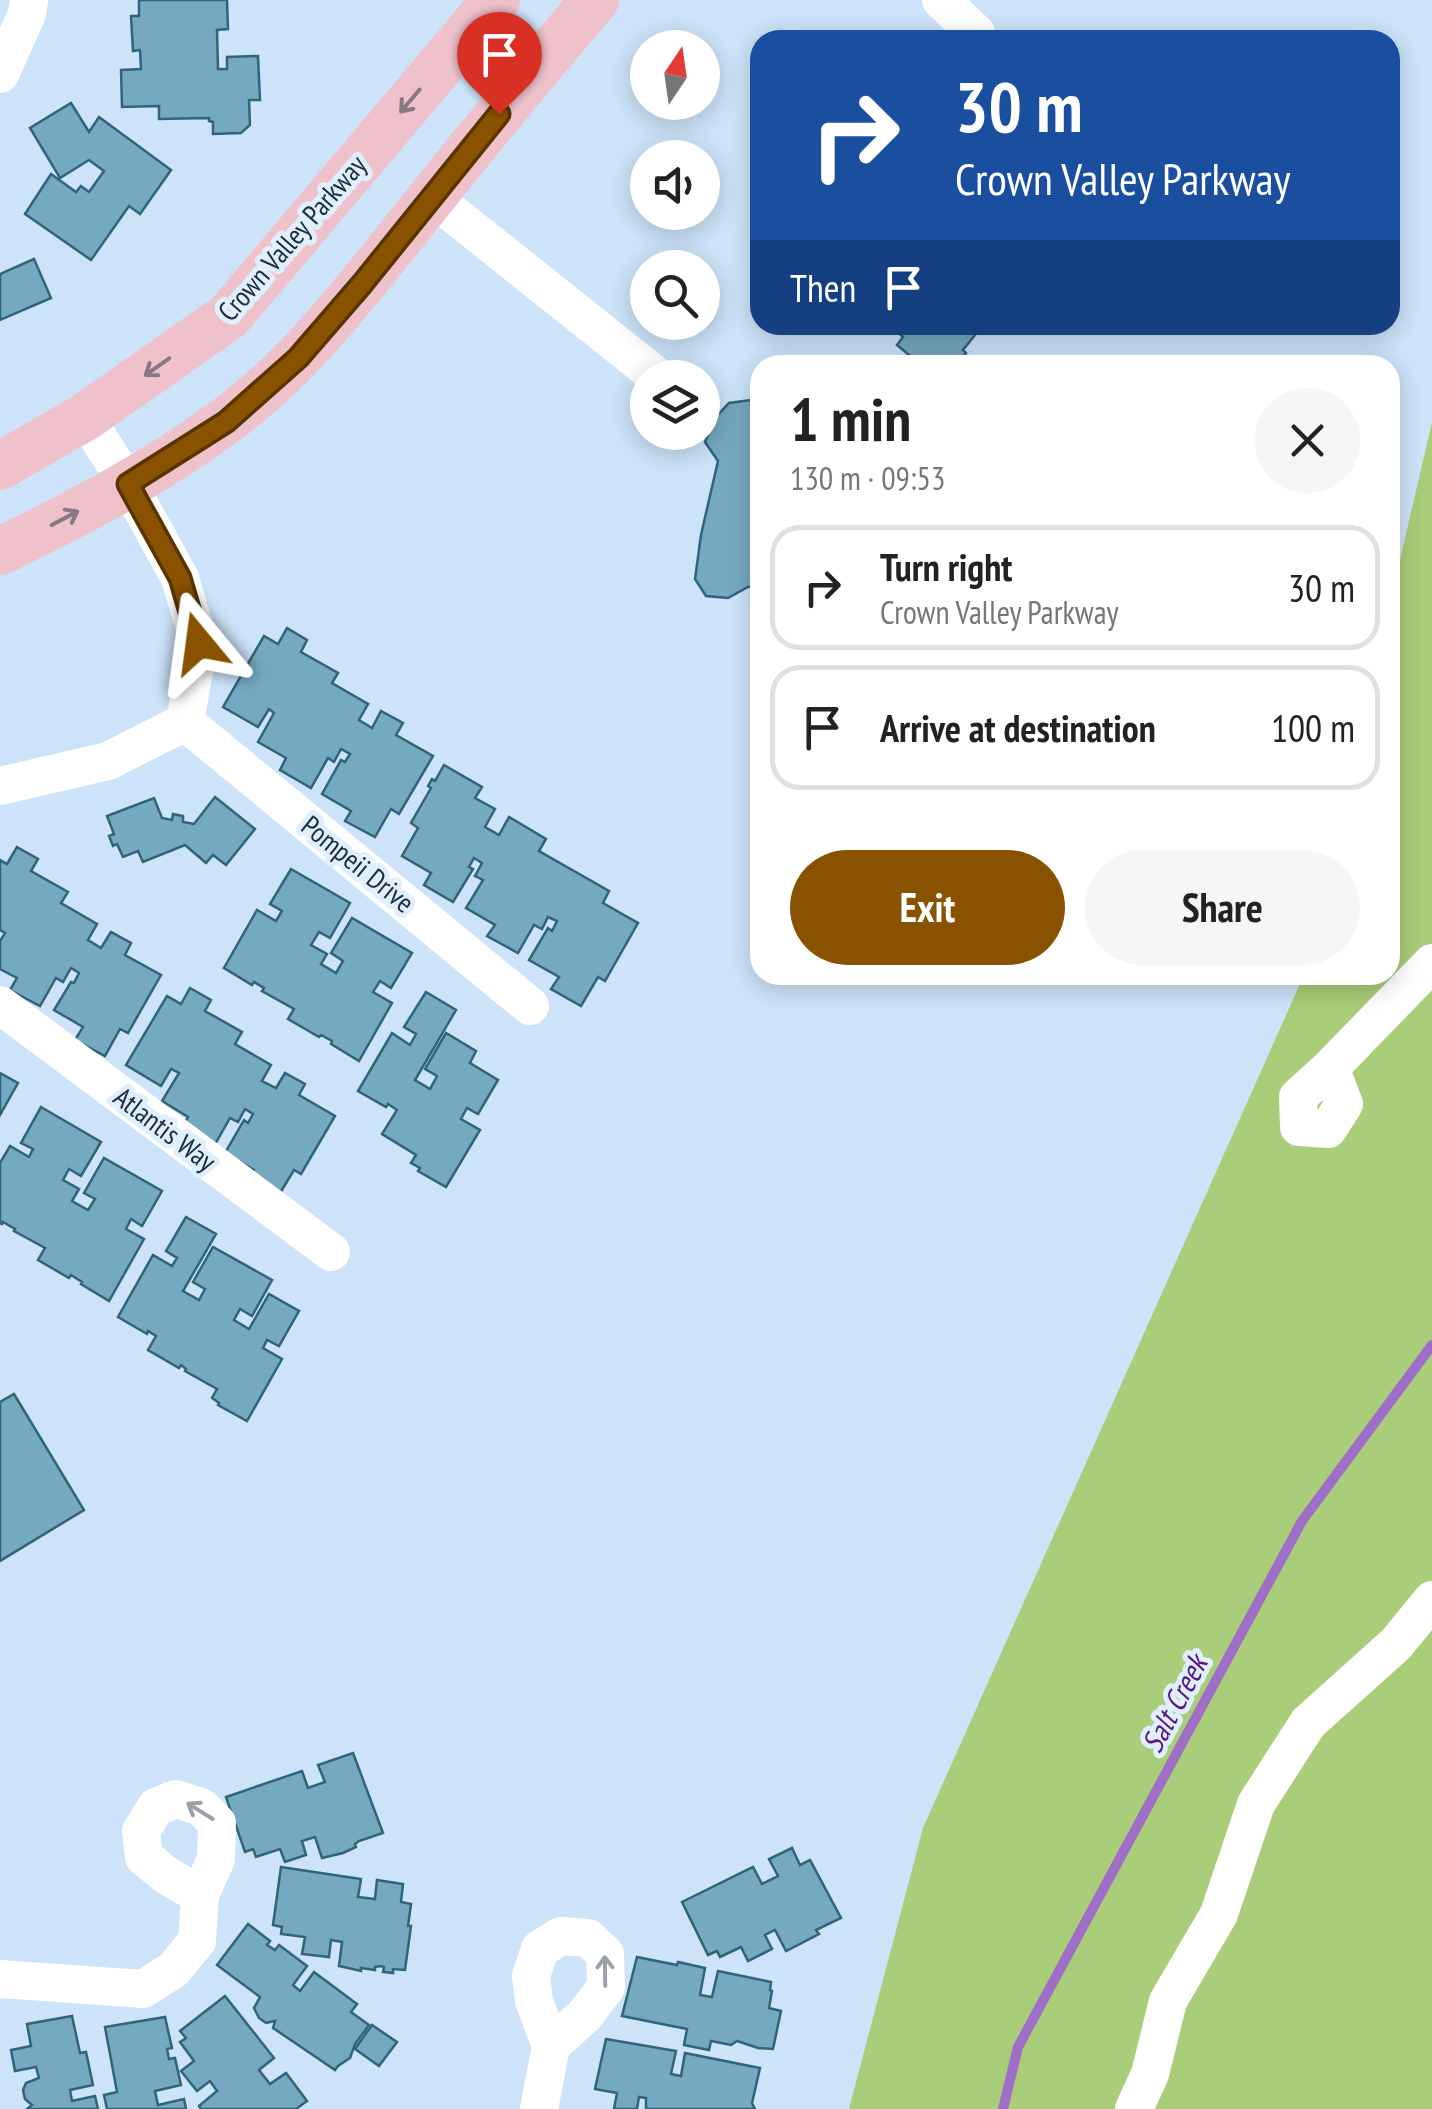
<!DOCTYPE html>
<meta charset="utf-8">
<style>
body{margin:0;font-family:"PT Sans Narrow",sans-serif;background:#f6f6f6;color:#222;height:100vh;display:flex;flex-direction:column;font-size:38px;white-space:nowrap}
*{box-sizing:border-box;margin:0}
p{font-size:32px;color:#767676}
.icon{flex:none;width:55px;height:55px;fill:none;stroke:currentColor;stroke-width:2;stroke-linecap:round;stroke-linejoin:round}
.map{position:relative;flex:1;overflow:hidden}
.details{position:absolute;left:750px;top:355px;width:650px;height:630px;display:flex;flex-direction:column;background:#fff;border-radius:30px;box-shadow:0 5px 25px #0003}
.details>*{flex:none}
.hud{position:absolute;left:750px;top:30px;width:650px;height:305px;border-radius:30px;box-shadow:0 5px 25px #0003;background:#1a4fa0;color:#fff;overflow:hidden}
.needle{width:65px;rotate:13deg}
.buttons{position:absolute;left:630px;top:30px;display:grid;gap:20px}
.buttons a{display:grid;place-items:center;width:90px;height:90px;border-radius:50%;background:#fff;box-shadow:0 5px 25px #0003;font-size:50px}
.pin{position:absolute;display:grid;place-items:center;width:85px;height:85px;color:#fff;margin:-102px -42px;border-radius:50% 50% 50% 0;rotate:-45deg;box-shadow:0 0 10px #0007}
.pin .icon{rotate:45deg}
.me{position:absolute;width:110px;margin:-55px;rotate:344deg;stroke-linejoin:round;filter:drop-shadow(0 0 8px #0008)}
.turn{display:flex;align-items:center;gap:35px;height:210px;padding:0 40px;font-size:45px}
.turn .icon{width:130px;height:130px;stroke-width:2.5}
.turn b{display:block;font-size:70px;line-height:85px}
.then{display:flex;align-items:center;height:95px;padding:0 40px;background:#0003;gap:20px;font-size:38px}
.round{display:grid;place-items:center;flex:none;width:105px;height:105px;border-radius:52px;background:#f6f6f6}
.headline{display:flex;align-items:center;justify-content:space-between;height:170px;padding:0 40px}
h1{font-size:60px;font-weight:600;line-height:75px}
.action{display:flex;gap:20px;margin-top:auto;padding:20px 40px}
.action a{flex:1;height:115px;border-radius:60px;background:#885200;color:#fff;font-size:40px;font-weight:600;line-height:115px;text-align:center}
.action a+a{background:#f6f6f6;color:#222}
ul{padding:0;list-style:none}
li{display:flex;align-items:center;gap:30px;height:125px;margin:0 20px 15px;padding:0 20px;border:5px solid #e0e0e0;border-radius:30px}
li div{flex:1}
li b{display:block;font-size:38px}
li em{font-style:normal}
.map>svg:first-child{display:block}
.green{fill:#aacd79}
.lines{fill:none;stroke-linecap:round;stroke-linejoin:round}
.stream{stroke:#9e6ec8;stroke-width:10}
.building{fill:#74a9c0;stroke:#30647a;stroke-width:2.5}
.minor{stroke:#fff;stroke-width:38}
.major{stroke:#efc2cb;stroke-width:48}
.oneway{stroke:#887884}
.oneway2{stroke:#9ba1a8}
.route-casing{stroke:#583500;stroke-width:25}
.route{stroke:#885200;stroke-width:18}
.labels{text-anchor:middle;stroke-width:10;stroke-linejoin:round;paint-order:stroke}
.street-label{font-size:28px;fill:#202f3d;stroke:#dfeffe}
.water-label{font-size:30px;font-style:italic;fill:#591684;stroke:#dfeffe}
</style>
<div class="map">
<svg width="1432" height="2109" viewBox="0 0 1432 2109">
<rect width="100%" height="100%" fill="#cce3f9"/>
<path class="green" d="M1432 422V2109H849L923 1828 1304 975H1390V603Z"/>
<g class="lines">
<path class="stream" d="M1003 2109 1018 2047 1302 1521 1432 1345"/>
</g>
<g class="building">
<path d="M139 0H227L228 29 217 30 218 69H227V57L258 56 260 100H249L250 125 241 133 213 134V122L209 121V118L159 119V106L122 107 121 70 141 69 140 50 133 51 131 16H139Z"/>
<path d="M71 103 89 132 99 117 171 170 140 214 129 206 91 260 25 214 51 174 76 192 81 186 89 192 104 171 89 160 60 178 30 128Z"/>
<path d="M34 259 51 298 0 320V274Z"/>
<path d="M889 325H983L963 350 966 353 956 365H921L897 345 903 337Z"/>
<path d="M751 400 760 404V586L748 587 728 598 706 596 695 579 701 535 718 461 705 442 716 417 729 403Z"/>
<path d="M287 628 307 640 301 652 338 673 332 683 368 704 359 720 372 728 381 711 403 723 396 735 433 756 399 814 391 809 375 837 345 821 351 811 322 794 341 760 345 762 350 754 341 749 334 762 328 758 311 788 280 770 286 758 258 742 274 713 269 709 258 727 223 707 264 636 278 644Z"/>
<path d="M444 765 482 787 475 798 495 809 485 827 499 835 509 817 546 839 539 851 609 891 603 903 638 923 605 981 598 977 581 1006 551 989 559 977 529 960 548 928 552 931 557 921 548 917 542 929 534 925 518 953 487 936 495 925 466 908 483 880 475 876 482 863 474 858 469 867 473 869 453 902 424 885 431 873 402 856 418 828 411 823 431 788 428 786 432 779 435 781Z"/>
<path d="M215 797 255 829 226 865 213 855 206 863 185 845 143 862 138 851 123 857 117 844 113 846 109 836 114 834 107 816 154 798 162 818 172 820 173 814 183 816V822L194 824Z"/>
<path d="M17 847 38 859 31 871 68 892 61 903 97 924 88 940 101 948 111 932 131 943 125 955 161 975 128 1033 120 1029 105 1056 75 1040 83 1027 54 1010 71 982 74 983 79 973 71 968 63 982 56 978 40 1006 10 990 17 978 0 969V941L5 933 0 930V860L7 864Z"/>
<path d="M291 869 350 903 330 938 319 932 311 945 327 954 321 964 336 973 343 961 331 953 352 918 412 953 391 988 380 981 373 992 392 1003 359 1061 331 1044 332 1041 321 1035 319 1037 288 1019 294 1009 262 991 264 988 254 982 252 985 224 968 257 910 276 921 282 911 270 904Z"/>
<path d="M190 988 211 1000 205 1011 242 1032 235 1044 271 1065 262 1081 276 1088 285 1073 305 1084 299 1095 335 1116 301 1174 294 1170 277 1198 248 1181 254 1170 225 1153 244 1120 248 1123 253 1114 245 1109 238 1122 230 1118 214 1146 182 1128 188 1117 162 1101 179 1073 171 1069 161 1086 126 1065 167 996 181 1004Z"/>
<path d="M426 992 456 1010 415 1080 430 1089 437 1076 425 1069 446 1033 476 1051 470 1063 498 1080 478 1114 467 1108 461 1119 480 1130 446 1187 418 1171 420 1168 411 1163 416 1155 382 1134 397 1110 388 1104 386 1107 358 1091 392 1033 410 1045 416 1034 404 1027Z"/>
<path d="M0 1073 18 1083 0 1115Z"/>
<path d="M41 1107 101 1142 81 1176 69 1169 63 1180 79 1189 72 1201 88 1210 95 1199 84 1193 104 1158 162 1191 142 1226 131 1219 126 1229 144 1239 109 1301 81 1284 82 1282 71 1275 69 1278 38 1260 45 1248 14 1231 15 1229 3 1222 2 1224 0 1223V1163L10 1146 29 1157 33 1149 21 1143Z"/>
<path d="M186 1217 216 1234 183 1291 199 1300 205 1289 193 1282 213 1247 272 1280 252 1316 240 1309 234 1320 249 1329 269 1294 299 1311 279 1346 267 1340 263 1348 282 1359 247 1421 218 1405 219 1403 212 1398 217 1389 185 1371 186 1369 181 1365 179 1368 148 1350 156 1336 148 1331 147 1334 118 1317 153 1255 172 1266 177 1258 166 1251Z"/>
<path d="M14 1394 84 1510 0 1561V1402Z"/>
<path d="M353 1753 383 1833 359 1841 355 1844 356 1847 343 1853 322 1858 315 1837 302 1841 306 1855 285 1862 280 1849 256 1857 253 1849 245 1852 226 1797 302 1771 308 1788 325 1782 318 1765Z"/>
<path d="M792 1848 800 1865 810 1860 841 1918 816 1930 819 1934 786 1951 775 1930 765 1935 772 1949 748 1961 741 1947 720 1957 717 1951 708 1955 682 1902 753 1867 762 1884 778 1876 769 1859Z"/>
<path d="M281 1867 361 1879 358 1897 375 1899 377 1880 403 1884 401 1902 411 1904 408 1926H411L405 1970 393 1969V1973L383 1972 384 1967 381 1966 375 1967V1970L361 1968V1971L339 1966 342 1942 331 1940 329 1957 302 1954 305 1937 281 1934 282 1927 273 1925Z"/>
<path d="M248 1924 270 1941 267 1945 275 1950 279 1945 307 1966 293 1985 300 1991 314 1972 357 2004 351 2012 369 2025 355 2044 350 2058 338 2066 335 2070 273 2028 275 2021 266 2023 259 2018 254 2008 260 1997 217 1965Z"/>
<path d="M637 1957 677 1965 678 1962 705 1968 700 1995 712 1997 718 1971 771 1982 770 1990 772 1991 769 2008 781 2011 773 2049 758 2048 737 2041 731 2045 711 2041 709 2050 684 2045 687 2029 622 2016Z"/>
<path d="M225 1996 274 2058 259 2070 270 2084 286 2073 307 2101 296 2109H201L199 2106 217 2091 210 2081 197 2091 181 2071 194 2061 180 2042 186 2038 180 2031Z"/>
<path d="M72 2016 80 2053 86 2052 93 2085 70 2090 72 2101 95 2096 98 2109H27L32 2105 25 2099 23 2090 26 2083 39 2078 36 2067 15 2071 11 2050 31 2046 27 2024Z"/>
<path d="M165 2017 172 2048 167 2049 169 2059 175 2058 181 2085 155 2091 158 2105 184 2099 186 2109H107L104 2095 117 2092 105 2027Z"/>
<path d="M372 2025 397 2042 379 2066 355 2049Z"/>
<path d="M606 2039 676 2051 671 2074 681 2076 685 2053 760 2068 752 2103 755 2109H646V2098L639 2097 637 2109H614L617 2093 595 2089Z"/>
</g>
<g class="lines">
<g class="minor">
<path d="M941 0 976 33"/>
<path d="M0 74 27 14 29 0"/>
<path d="M432 197 659 378"/>
<path d="M85 417 128 484 180 578 199 643 185 722"/>
<path d="M185 722 530 1006"/>
<path d="M0 786 108 761 185 722"/>
<path d="M0 1005 331 1252"/>
<path d="M1330 1068 1344 1104 1328 1129 1299 1127 1298 1097 1330 1068 1432 963"/>
<path d="M0 1979 143 1989 173 1970 197 1941 200 1895 216 1859 217 1823 201 1807 176 1799 156 1807 141 1831 144 1857 166 1875 200 1895"/>
<path d="M539 2109 551 2046 534 2001 531 1976 540 1949 561 1936 588 1938 605 1954 606 1987 585 2015 551 2046"/>
<path d="M1134 2109 1150 2074 1168 2001 1219 1914 1256 1804 1308 1723 1396 1644 1432 1600"/>
</g>
<g class="major">
<path d="M0 466 85 417 229 316 496 0"/>
<path d="M0 551C77 514 155 473 224 422 300 367 357 290 416 217 474 144 534 71 595 0"/>
</g>
</g>
<defs><path id="oneway-shaft" d="M-6 0H5M1.5-3L5.5 0L1.5 3" fill="none" stroke-width="1.6" stroke-linecap="round" stroke-linejoin="round" transform="scale(2.5)"/></defs>
<g class="oneway">
<use href="#oneway-shaft" transform="translate(410 101) rotate(130)"/>
<use href="#oneway-shaft" transform="translate(157 367) rotate(145)"/>
<use href="#oneway-shaft" transform="translate(65 518) rotate(-28)"/>
</g>
<g class="oneway2">
<use href="#oneway-shaft" transform="translate(200 1811) rotate(-148)"/>
<use href="#oneway-shaft" transform="translate(605 1971) rotate(-91)"/>
</g>
<g class="lines">
<defs>
<path id="route" d="M199 643 180 578 128 484 226 422 298 358 362 284 499 114"/>
</defs>
<use href="#route" class="route-casing"/>
<use href="#route" class="route"/>
</g>
<g class="labels">
<g class="street-label">
<text transform="translate(292 238) rotate(-49)" y="10">Crown Valley Parkway</text>
<text transform="translate(358 864) rotate(39)" y="10">Pompeii Drive</text>
<text transform="translate(165 1129) rotate(37)" y="10">Atlantis Way</text>
</g>
<g class="water-label">
<text transform="translate(1175 1704) rotate(-62)" y="10">Salt Creek</text>
</g>
</g>
</svg>
<div class="buttons">
<a><svg class="needle" viewBox="-14 -14 28 28"><path d="M0-13l5 13h-10z" fill="#e53935"/><path d="M0 13l5-13h-10z" fill="#767676"/></svg></a>
<a><svg class="icon" aria-label="sound" viewBox="0 0 24 24"><path d="M4 9h4l5-4v14l-5-4H4zM17 9q2 3 0 6"/></svg></a>
<a><svg class="icon" aria-label="search" viewBox="0 0 24 24"><circle cx="10" cy="10" r="6"/><path d="M15 15l6 6"/></svg></a>
<a><svg class="icon" aria-label="layers" viewBox="0 0 24 24"><path d="M12 4l9 5-9 5-9-5zM3 14l9 5 9-5"/></svg></a>
</div>
<div class="pin" style="left:499px;top:114px;background:#d93025"><svg class="icon" aria-label="arrive" viewBox="0 0 24 24"><path d="M6 21V4h12l-3 4 3 4H6"/></svg></div>
<svg class="me" style="left:199px;top:643px" viewBox="-20 -20 40 40"><path d="M0-17L14 15 0 8-14 15z" fill="#885200" stroke="#fff" stroke-width="4"/></svg>
<div class="hud">
<div class="turn"><svg class="icon" aria-label="right" viewBox="0 0 24 24"><path d="M7 20v-9h11M14 6l5 5-5 5"/></svg><div><b>30 m</b>Crown Valley Parkway</div></div>
<div class="then">Then<svg class="icon" aria-label="arrive" viewBox="0 0 24 24"><path d="M6 21V4h12l-3 4 3 4H6"/></svg></div>
</div>
<section class="details">
<div class="headline"><div><h1>1 min</h1><p>130 m · 09:53</p></div><a class="round"><svg class="icon" aria-label="close" viewBox="0 0 24 24"><path d="M6 6l12 12M18 6L6 18"/></svg></a></div>
<ul>
<li><svg class="icon" aria-label="right" viewBox="0 0 24 24"><path d="M7 20v-9h11M14 6l5 5-5 5"/></svg><div><b>Turn right</b><p>Crown Valley Parkway</p></div><em>30 m</em></li>
<li><svg class="icon" aria-label="arrive" viewBox="0 0 24 24"><path d="M6 21V4h12l-3 4 3 4H6"/></svg><div><b>Arrive at destination</b></div><em>100 m</em></li>
</ul>
<div class="action"><a>Exit</a><a>Share</a></div>
</section>
</div>
